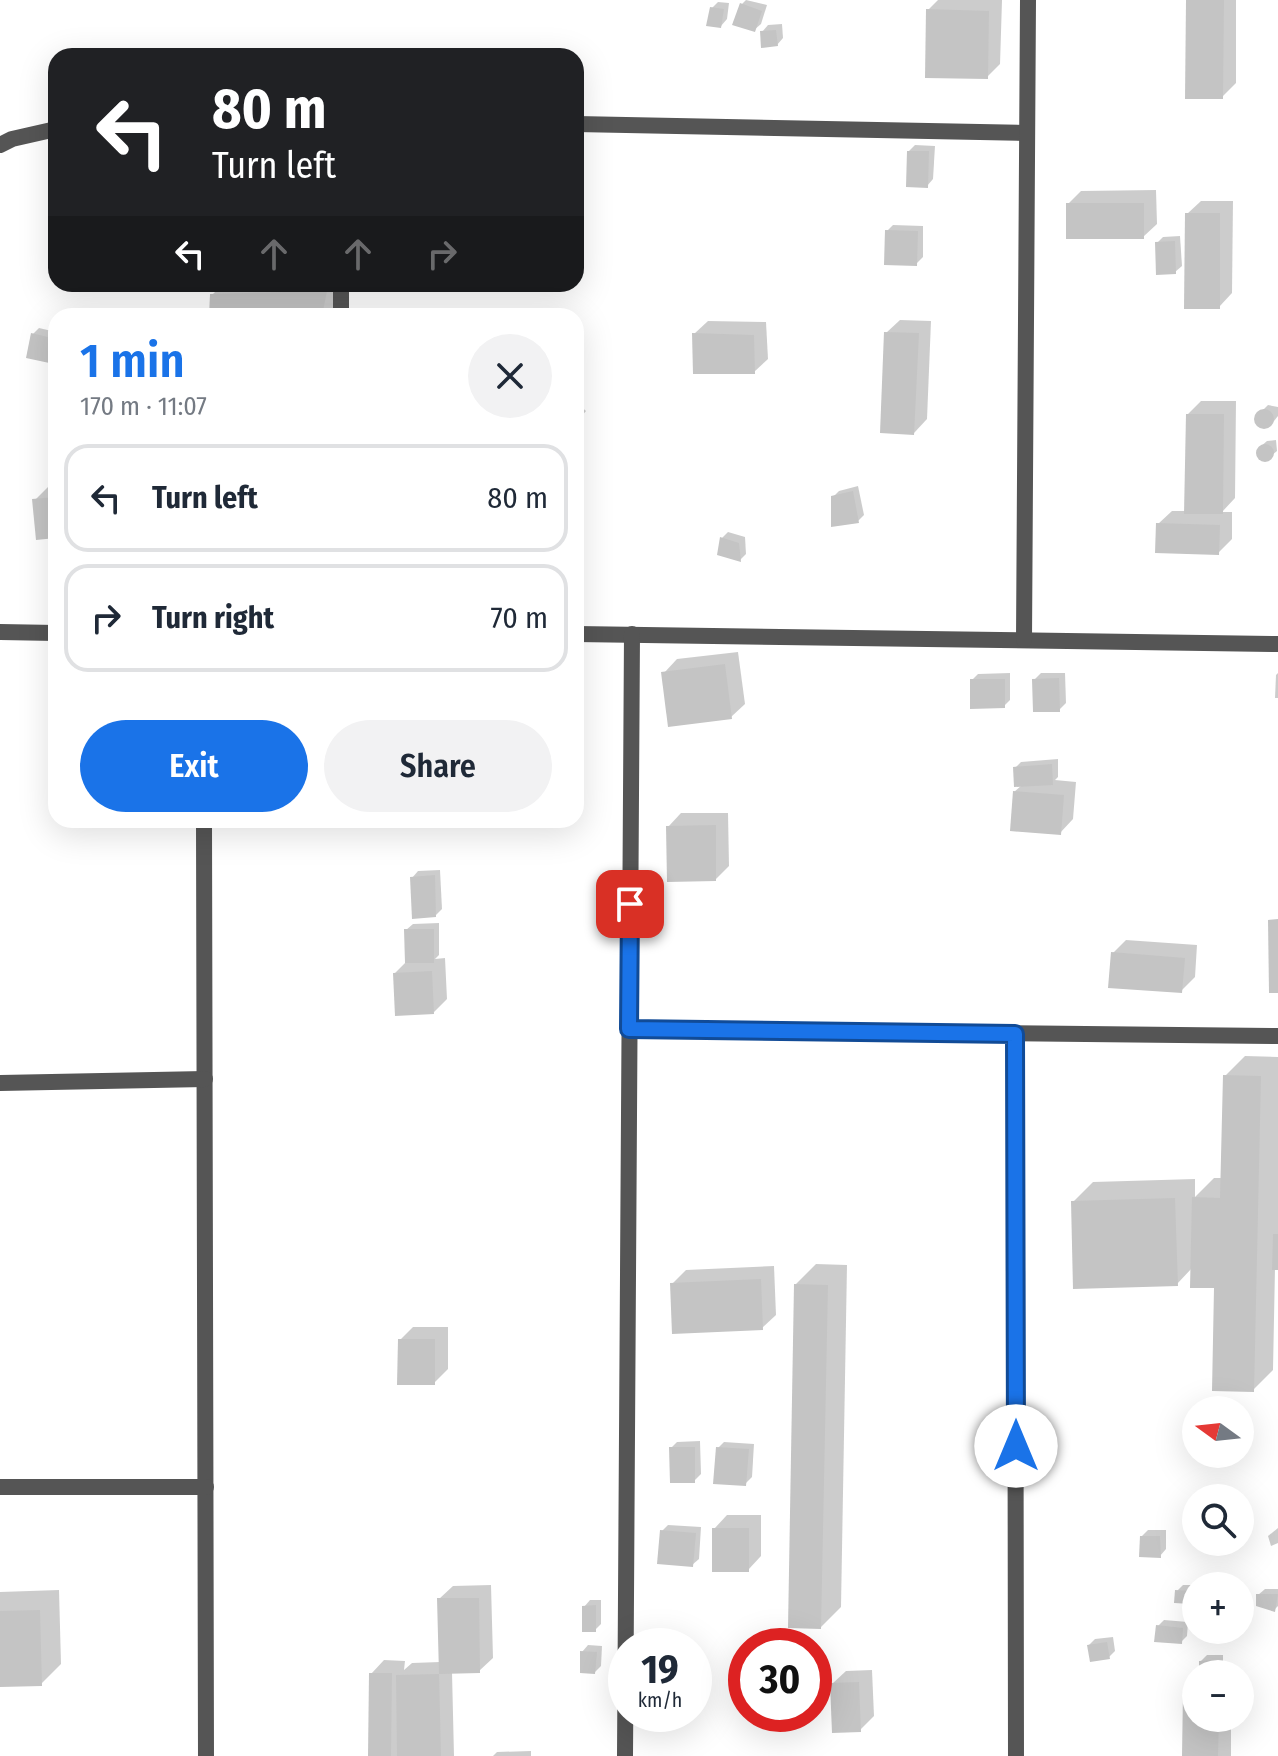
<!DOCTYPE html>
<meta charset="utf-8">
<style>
body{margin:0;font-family:"Fira Sans Condensed",sans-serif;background:#f2f2f3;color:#1f2937;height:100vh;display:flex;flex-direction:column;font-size:30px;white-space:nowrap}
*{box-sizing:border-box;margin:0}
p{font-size:26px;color:#747a83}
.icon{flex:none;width:44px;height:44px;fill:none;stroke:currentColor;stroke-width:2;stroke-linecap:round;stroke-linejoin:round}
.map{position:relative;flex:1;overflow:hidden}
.details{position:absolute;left:48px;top:308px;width:536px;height:520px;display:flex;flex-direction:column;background:#fff;border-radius:24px;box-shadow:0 8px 32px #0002}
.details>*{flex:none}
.guide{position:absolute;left:48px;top:48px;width:536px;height:244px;border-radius:24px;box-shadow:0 8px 32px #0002;background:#202124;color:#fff;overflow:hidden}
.needle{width:52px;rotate:285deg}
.controls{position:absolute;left:1182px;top:1396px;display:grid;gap:16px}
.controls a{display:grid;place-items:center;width:72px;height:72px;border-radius:50%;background:#fff;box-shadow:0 8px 32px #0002;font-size:40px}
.speed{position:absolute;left:608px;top:1628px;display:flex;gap:16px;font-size:40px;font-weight:700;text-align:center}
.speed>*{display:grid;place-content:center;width:104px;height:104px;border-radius:50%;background:#fff;box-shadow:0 8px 32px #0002;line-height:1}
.speed small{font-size:20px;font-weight:400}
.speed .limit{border:12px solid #d22;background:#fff;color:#111}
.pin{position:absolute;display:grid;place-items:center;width:68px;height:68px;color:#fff;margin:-34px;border-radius:16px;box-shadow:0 4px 12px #0006}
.me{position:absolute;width:88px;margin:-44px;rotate:0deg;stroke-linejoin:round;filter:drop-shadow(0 0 6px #0008)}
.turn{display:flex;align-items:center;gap:28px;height:168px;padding:0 32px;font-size:36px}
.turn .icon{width:104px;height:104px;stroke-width:2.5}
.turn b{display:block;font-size:56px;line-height:68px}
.lanes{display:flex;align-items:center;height:76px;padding:0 32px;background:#0003;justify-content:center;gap:40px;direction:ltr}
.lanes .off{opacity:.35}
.round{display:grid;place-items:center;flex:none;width:84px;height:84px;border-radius:42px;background:#f2f2f3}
.headline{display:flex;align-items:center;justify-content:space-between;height:136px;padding:0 32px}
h1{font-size:48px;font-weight:600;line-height:60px;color:#1a73e8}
.cta{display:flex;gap:16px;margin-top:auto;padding:16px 32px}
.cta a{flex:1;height:92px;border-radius:48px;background:#1a73e8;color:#fff;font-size:32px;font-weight:600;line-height:92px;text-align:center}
.cta a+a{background:#f2f2f3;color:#1f2937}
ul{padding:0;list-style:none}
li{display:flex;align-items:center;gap:24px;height:108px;margin:0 16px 12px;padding:0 16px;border:4px solid #e0e1e3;border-radius:24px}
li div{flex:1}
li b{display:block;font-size:30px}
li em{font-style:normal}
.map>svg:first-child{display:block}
.shadow{fill:#0003}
.building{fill:#c4c4c4}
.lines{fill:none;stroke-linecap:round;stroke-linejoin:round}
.minor{stroke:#555;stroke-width:16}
.route-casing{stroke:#114b97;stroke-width:20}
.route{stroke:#1a73e8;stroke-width:14}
</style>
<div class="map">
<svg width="1278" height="1756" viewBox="0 0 1278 1756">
<rect width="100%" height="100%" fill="#fff"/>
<g class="shadow">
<path d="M746 0 767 5 761 24 754 30 742 4Z"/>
<path d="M938 0H1002L1000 64 987 77 928 10Z"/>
<path d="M1188 0H1236V83L1222 97Z"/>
<path d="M718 2 729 3 727 19 721 26 712 8Z"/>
<path d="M782 24 783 38 777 45 762 32 768 25Z"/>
<path d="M915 145 935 146 933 179 927 186 909 151Z"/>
<path d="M1156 190 1157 224 1143 237 1068 204 1081 191Z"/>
<path d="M1201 201H1233L1232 293 1219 307 1187 214Z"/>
<path d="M893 225 923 226V257L916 264 887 231Z"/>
<path d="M1180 236 1182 266 1175 272 1157 243 1163 237Z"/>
<path d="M223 284H338L332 316H211L212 295Z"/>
<path d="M900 320 931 321 927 419 914 433 886 333Z"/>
<path d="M708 321 766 322 768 359 754 372 694 334Z"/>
<path d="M39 328 56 332V359L53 362 33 334Z"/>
<path d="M1201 401H1236L1235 498 1222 512H1232V539L1218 553 1158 524 1172 511H1186L1188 414Z"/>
<path d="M576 402 586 411 576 423Z"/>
<path d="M1268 405 1278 407V416L1270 426 1261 427 1258 424 1257 416Z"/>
<path d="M1276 440 1277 451 1266 460 1260 458 1258 454 1260 447 1267 441Z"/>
<path d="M56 486V536L35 500 48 487Z"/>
<path d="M858 486 864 515 858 521 833 497 839 491Z"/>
<path d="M728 532 745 537 746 554 740 560 722 538Z"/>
<path d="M738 652 745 704 731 717 664 673 677 659Z"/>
<path d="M1010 673V700L1004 706 972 680 978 674Z"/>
<path d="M1041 673H1065L1066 703 1059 710 1034 680Z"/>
<path d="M1278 673V698H1275L1276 675Z"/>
<path d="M1058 759V777L1055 780 1076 782 1073 819 1060 833 1014 792 1022 785 1015 768 1021 762Z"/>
<path d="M681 813H728L729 866 716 879 668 827Z"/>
<path d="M440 870 442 909 436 915 412 878 418 871Z"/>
<path d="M439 923V955L435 959 445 958 447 999 434 1012 395 973 407 961 406 930 413 924Z"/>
<path d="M1126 940 1197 945 1195 977 1181 991 1113 953Z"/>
<path d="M1245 1056 1278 1057V1268H1275L1273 1370 1253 1390 1216 1286 1192 1268 1177 1284 1073 1202 1093 1182 1195 1179V1197L1214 1178H1222L1225 1076Z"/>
<path d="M816 1264 847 1265 841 1607 821 1627 796 1284Z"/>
<path d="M774 1266 776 1315 762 1328 672 1284 686 1270Z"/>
<path d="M413 1327H448V1369L434 1383 400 1340Z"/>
<path d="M700 1441 701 1474 694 1481 671 1448 677 1442Z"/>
<path d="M724 1442 754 1444 752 1477 745 1484 718 1448Z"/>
<path d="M727 1515H761V1556L748 1570 714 1529Z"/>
<path d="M668 1525 701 1527 699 1559 692 1565 662 1531Z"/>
<path d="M1278 1528V1543L1271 1546 1268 1536Z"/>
<path d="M1148 1530H1166V1549L1160 1556 1142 1536Z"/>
<path d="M491 1585 493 1658 479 1671 452 1672 454 1756H370L371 1674 384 1660 405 1661 404 1670 412 1663 440 1662 439 1599 453 1586Z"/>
<path d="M1183 1585H1197L1196 1596 1190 1602 1177 1591Z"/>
<path d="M1265 1589H1278V1606L1274 1610 1258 1595Z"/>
<path d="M59 1590 61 1664 41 1684 0 1685V1592Z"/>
<path d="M590 1600H601V1624L595 1630 584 1607Z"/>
<path d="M1164 1620 1188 1622 1187 1636 1181 1642 1158 1626Z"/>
<path d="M1200 1630H1220L1214 1636 1200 1638Z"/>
<path d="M1113 1637 1115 1651 1109 1657 1089 1645 1095 1639Z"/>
<path d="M796 1638V1646H761L767 1639Z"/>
<path d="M588 1645 602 1646 601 1666 595 1672 582 1652Z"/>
<path d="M1207 1655H1223V1671L1220 1674H1201V1661Z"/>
<path d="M872 1670 874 1716 860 1730 832 1684 846 1671Z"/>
<path d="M1196 1682V1718H1231V1756H1184L1185 1692Z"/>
<path d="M531 1751V1756H493L497 1752Z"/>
</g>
<g class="building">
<path d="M1186 0H1224L1223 99H1185Z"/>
<path d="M740 3 762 11 755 32 732 25Z"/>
<path d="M710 7 724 9 721 28 706 26Z"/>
<path d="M926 9 989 11 988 79 925 78Z"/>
<path d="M776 30 778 46 761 48 760 31Z"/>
<path d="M907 151H929L928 188 906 187Z"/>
<rect x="1066" y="203" width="78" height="36"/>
<path d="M1185 213H1220V309H1184Z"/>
<path d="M885 230 918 231 917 266 884 265Z"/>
<path d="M1175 241 1176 274 1156 275 1155 242Z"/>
<path d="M327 291 322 316H209L210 294Z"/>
<path d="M884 332 919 333 914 435 880 433Z"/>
<path d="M31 333 56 339 54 364 26 358Z"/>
<path d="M692 333 754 335 755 374H693Z"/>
<circle cx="1264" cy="419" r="10"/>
<path d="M1186 414H1224L1223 514H1184Z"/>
<circle cx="1265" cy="453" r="9"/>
<path d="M853 491 859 523 831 527V496Z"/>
<path d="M56 497V538L36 540 32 499Z"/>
<path d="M1156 523 1220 525 1219 555 1155 553Z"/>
<path d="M720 537 739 543 741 562 717 555Z"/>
<path d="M725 664 732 719 668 727 661 672Z"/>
<path d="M1059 678 1060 712H1033L1032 679Z"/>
<path d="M970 679H1005V708L970 709Z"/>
<path d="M1052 764 1053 785 1014 787 1013 767Z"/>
<path d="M1013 791 1064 795 1061 835 1010 831Z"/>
<path d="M716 825V881L667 882 666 826Z"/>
<path d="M435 875 436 917 412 919 410 877Z"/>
<path d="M1278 919V993H1269L1268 920Z"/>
<path d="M404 929H434V963H405Z"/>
<path d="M1111 952 1185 958 1182 993 1108 988Z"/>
<path d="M432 971 434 1014 395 1016 393 973Z"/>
<path d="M1223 1075 1261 1076 1254 1392 1212 1391 1214 1288H1190L1192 1197 1220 1198Z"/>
<path d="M1175 1198 1178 1286 1073 1289 1071 1201Z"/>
<path d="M1273 1234H1278V1270H1272Z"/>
<path d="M761 1279 763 1330 672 1334 670 1283Z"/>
<path d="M794 1284 828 1285 821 1629 788 1628Z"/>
<path d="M398 1339H435V1385H397Z"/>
<path d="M669 1447H695V1483H670Z"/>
<path d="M716 1447 749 1449 746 1486 713 1484Z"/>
<rect x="712" y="1528" width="37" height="44"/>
<path d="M660 1530 696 1533 693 1567 657 1564Z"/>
<path d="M1140 1536H1160L1161 1558 1139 1557Z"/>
<path d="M1175 1590 1191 1591V1604L1174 1603Z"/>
<path d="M1256 1594H1278L1275 1612 1256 1606Z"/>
<path d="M437 1598H479L480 1673 439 1674 441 1756H397L396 1675 439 1674Z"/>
<path d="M596 1605V1632H582V1606Z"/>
<path d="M40 1610 42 1686 0 1687V1611Z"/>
<path d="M1156 1625 1183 1628 1182 1644 1154 1642Z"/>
<path d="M1107 1642 1110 1659 1090 1662 1087 1645Z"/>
<path d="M580 1651 597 1652 595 1674 580 1673Z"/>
<path d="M1217 1660 1218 1674H1199V1661Z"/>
<path d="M369 1673H392L391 1756H368Z"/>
<path d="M859 1682 861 1732 832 1733 830 1683Z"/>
<path d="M1183 1691H1196V1718H1219L1218 1756H1182Z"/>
</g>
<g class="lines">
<g class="minor">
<path d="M576 124 1027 133"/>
<path d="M0 145 12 139 56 129"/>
<path d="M341 316V284"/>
<path d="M0 632 56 633"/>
<path d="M576 634 1278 644"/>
<path d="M1024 640 1028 0"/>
<path d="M204 820 206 1756"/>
<path d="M629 1029 1278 1036"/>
<path d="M1015 1034 1016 1756"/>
<path d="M0 1083 205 1079"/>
<path d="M0 1487H206"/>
<path d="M625 1756 632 634"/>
</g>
</g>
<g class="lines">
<defs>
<path id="route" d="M630 904 629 1029 1015 1034 1016 1446"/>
</defs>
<use href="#route" class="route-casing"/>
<use href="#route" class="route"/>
</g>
</svg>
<div class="controls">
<a><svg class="needle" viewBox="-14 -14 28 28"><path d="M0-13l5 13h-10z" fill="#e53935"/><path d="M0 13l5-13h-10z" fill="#747a83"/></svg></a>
<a><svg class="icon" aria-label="search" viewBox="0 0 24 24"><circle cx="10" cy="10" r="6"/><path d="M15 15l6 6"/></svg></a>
<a>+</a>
<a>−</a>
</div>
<div class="speed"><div>19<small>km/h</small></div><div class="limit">30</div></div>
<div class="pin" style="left:630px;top:904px;background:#d93025"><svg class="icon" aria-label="arrive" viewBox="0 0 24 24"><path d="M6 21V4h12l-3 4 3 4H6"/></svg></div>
<svg class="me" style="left:1016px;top:1446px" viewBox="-20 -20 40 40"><circle r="19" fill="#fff"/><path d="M0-13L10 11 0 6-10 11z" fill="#1a73e8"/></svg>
<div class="guide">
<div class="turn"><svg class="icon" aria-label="left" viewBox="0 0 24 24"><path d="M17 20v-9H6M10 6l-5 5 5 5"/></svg><div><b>80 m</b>Turn left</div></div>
<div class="lanes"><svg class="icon" aria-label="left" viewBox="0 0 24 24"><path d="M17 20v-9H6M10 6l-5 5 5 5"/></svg><svg class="icon off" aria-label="ahead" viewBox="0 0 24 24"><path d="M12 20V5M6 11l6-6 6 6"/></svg><svg class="icon off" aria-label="ahead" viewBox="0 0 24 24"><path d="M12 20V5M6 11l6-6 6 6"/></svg><svg class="icon off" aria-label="right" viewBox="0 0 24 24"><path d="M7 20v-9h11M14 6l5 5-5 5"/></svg></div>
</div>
<section class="details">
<div class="headline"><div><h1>1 min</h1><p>170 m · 11:07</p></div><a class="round"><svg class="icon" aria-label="close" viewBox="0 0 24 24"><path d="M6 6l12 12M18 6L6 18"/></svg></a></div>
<ul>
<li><svg class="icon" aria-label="left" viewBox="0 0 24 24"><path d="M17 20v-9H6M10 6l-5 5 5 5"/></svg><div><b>Turn left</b></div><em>80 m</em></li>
<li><svg class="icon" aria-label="right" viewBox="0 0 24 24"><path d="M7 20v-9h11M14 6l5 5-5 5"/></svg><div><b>Turn right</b></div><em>70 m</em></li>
</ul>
<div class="cta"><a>Exit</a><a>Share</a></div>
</section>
</div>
